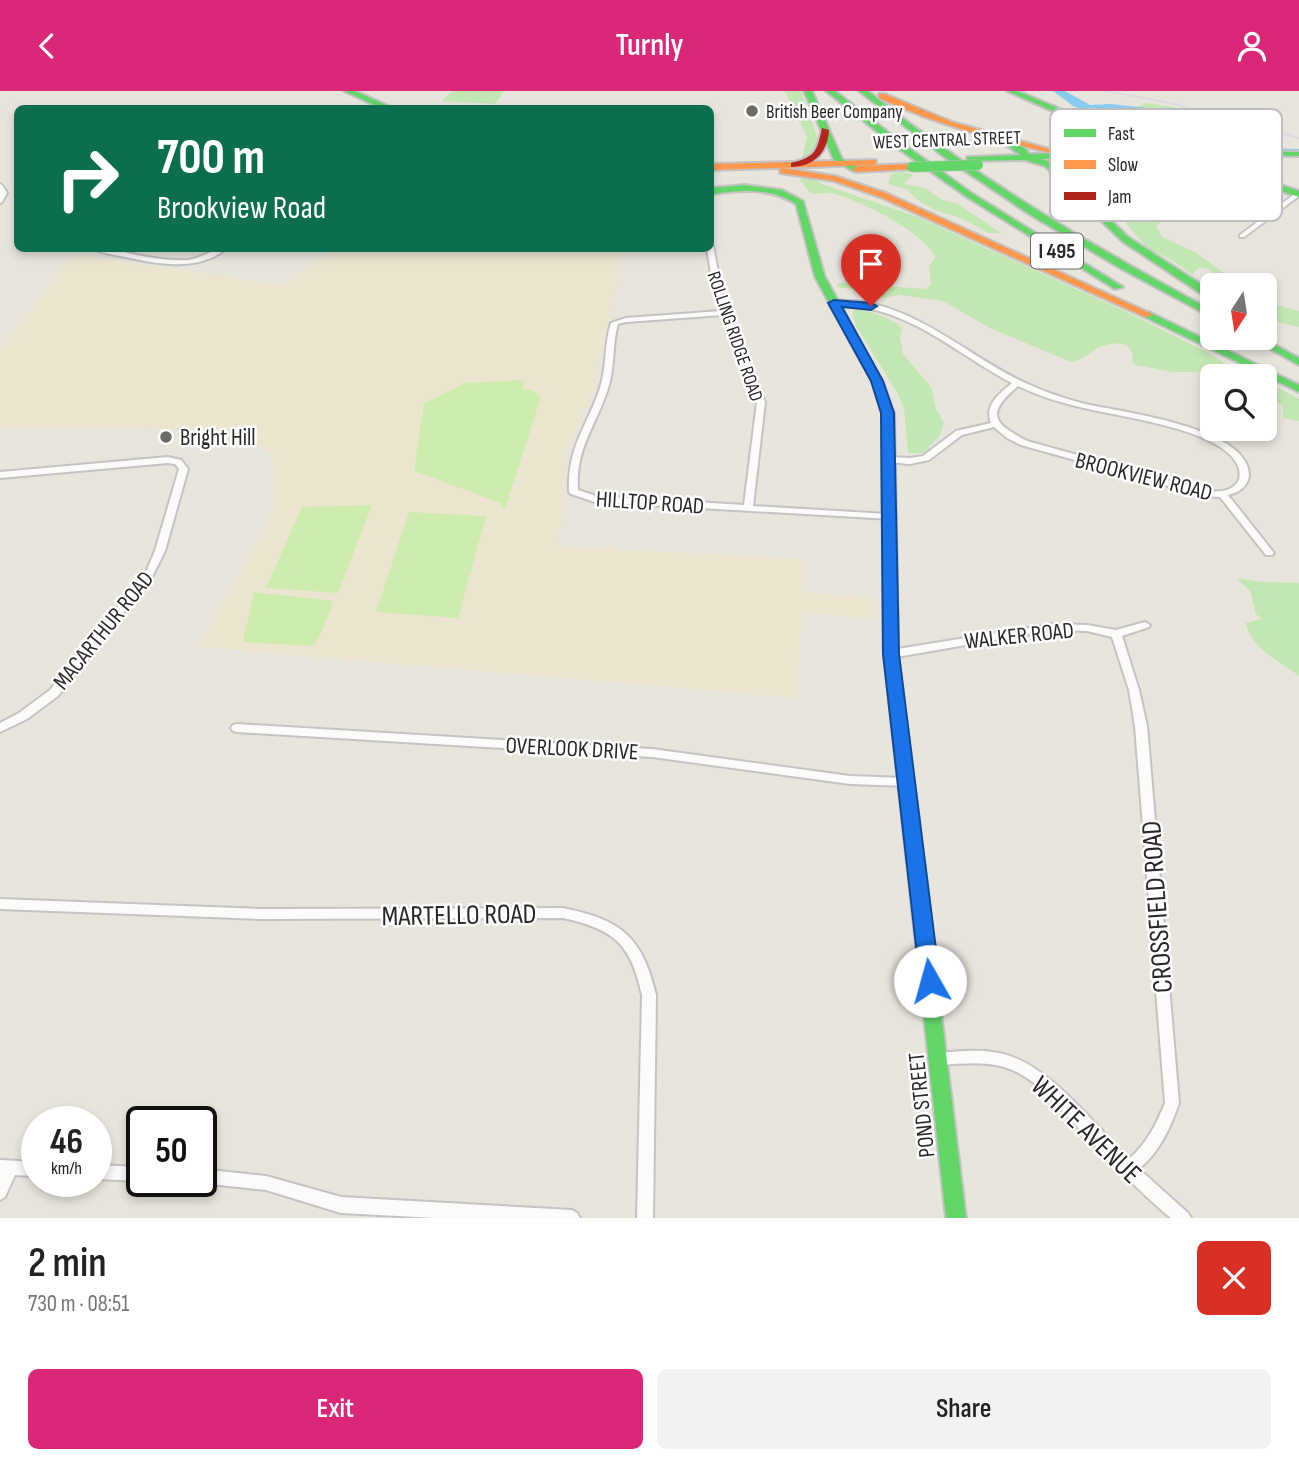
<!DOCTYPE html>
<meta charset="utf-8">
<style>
body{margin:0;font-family:"Sofia Sans Condensed",sans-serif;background:#f2f2f2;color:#222;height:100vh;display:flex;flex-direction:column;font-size:26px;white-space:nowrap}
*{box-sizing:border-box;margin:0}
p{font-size:23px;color:#767676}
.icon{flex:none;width:38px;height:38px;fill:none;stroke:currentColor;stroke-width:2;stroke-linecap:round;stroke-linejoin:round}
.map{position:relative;height:1127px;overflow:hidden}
.details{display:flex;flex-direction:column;background:#fff;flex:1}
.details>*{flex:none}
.banner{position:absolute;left:14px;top:14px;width:700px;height:147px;border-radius:10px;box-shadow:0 4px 10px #0003;background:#0b6e4f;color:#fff;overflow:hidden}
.needle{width:46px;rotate:192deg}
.tools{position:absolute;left:1200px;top:182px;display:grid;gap:14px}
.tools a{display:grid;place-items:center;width:77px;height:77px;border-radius:10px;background:#fff;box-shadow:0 4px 10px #0003;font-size:35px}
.speed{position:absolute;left:21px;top:1015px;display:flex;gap:14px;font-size:35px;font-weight:700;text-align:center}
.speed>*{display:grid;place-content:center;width:91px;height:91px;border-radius:50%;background:#fff;box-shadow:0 4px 10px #0003;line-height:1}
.speed small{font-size:18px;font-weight:400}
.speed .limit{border:4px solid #111;border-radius:10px;background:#fff;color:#111}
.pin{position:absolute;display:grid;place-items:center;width:60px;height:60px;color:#fff;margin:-72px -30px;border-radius:50% 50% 50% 0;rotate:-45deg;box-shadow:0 0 7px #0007}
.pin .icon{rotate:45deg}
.me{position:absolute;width:77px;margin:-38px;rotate:353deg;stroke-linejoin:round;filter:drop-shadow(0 0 5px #0008)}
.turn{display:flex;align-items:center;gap:24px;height:147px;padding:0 28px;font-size:32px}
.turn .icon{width:91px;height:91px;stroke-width:2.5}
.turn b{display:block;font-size:49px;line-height:60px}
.round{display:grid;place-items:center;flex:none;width:74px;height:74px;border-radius:10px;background:#f2f2f2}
.overview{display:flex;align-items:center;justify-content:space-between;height:119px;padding:0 28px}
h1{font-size:42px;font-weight:600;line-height:52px}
.cta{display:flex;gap:14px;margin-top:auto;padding:14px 28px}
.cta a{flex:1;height:80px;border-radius:10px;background:#db2777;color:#fff;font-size:28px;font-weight:600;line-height:80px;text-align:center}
.cta a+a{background:#f2f2f2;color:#222}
header{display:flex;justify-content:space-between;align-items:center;height:91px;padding:0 28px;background:#db2777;color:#fff;font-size:32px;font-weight:600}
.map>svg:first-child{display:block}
.education{fill:#ece6d0}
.green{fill:#c3e7b2}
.pitch{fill:#cfecaf}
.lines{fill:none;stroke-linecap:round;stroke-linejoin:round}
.river{fill:#88ccf1;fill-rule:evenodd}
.street-casing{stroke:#c4c3c3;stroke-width:4}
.fast-casing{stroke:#c4c3c3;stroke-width:4}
.slow-casing{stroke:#c4c3c3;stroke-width:4}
.jam-casing{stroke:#c4c3c3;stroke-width:4}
.street{fill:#fcfbfa;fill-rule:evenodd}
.fast{fill:#63d668;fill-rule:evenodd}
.slow{fill:#ff974d;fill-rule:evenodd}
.jam{fill:#b3261e;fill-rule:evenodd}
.rail{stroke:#dcdcde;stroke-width:2}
.fast-bridge-casing{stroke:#c4c2c0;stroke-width:11;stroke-linecap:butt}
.fast-bridge{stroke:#63d668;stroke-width:10}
.route{fill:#1a73e8;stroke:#114b97;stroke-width:2}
.poi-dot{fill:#6b6a67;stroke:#fff;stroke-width:2.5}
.labels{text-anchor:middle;stroke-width:5;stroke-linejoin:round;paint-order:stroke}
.far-poi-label{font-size:19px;fill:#282828;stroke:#fff;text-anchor:start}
.far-street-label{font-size:19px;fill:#282828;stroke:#fff}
.shield{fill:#fff;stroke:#686868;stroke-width:2}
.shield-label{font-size:21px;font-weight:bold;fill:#282828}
.poi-label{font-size:23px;fill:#282828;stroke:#fff;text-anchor:start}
.street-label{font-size:23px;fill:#282828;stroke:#fff}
.near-street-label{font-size:28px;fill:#282828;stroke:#fff}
.key{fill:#fff;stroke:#bebebe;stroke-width:2}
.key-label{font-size:19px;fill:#282828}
</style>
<header><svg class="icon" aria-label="back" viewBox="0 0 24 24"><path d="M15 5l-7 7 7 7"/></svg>Turnly<svg class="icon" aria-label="person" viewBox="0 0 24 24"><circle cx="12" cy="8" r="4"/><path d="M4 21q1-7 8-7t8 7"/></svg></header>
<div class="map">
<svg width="1299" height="1127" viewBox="0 0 1299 1127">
<rect width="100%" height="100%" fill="#e8e5dd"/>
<path class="education" d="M337 158H624L594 298 567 360 565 413 556 455 805 468 802 501 873 507 874 527 801 522 798 607 198 556 268 434 274 411 272 363 248 348 152 337 0 338V260L73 164 284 194Z"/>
<g class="green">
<path d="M452 0H504L495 13 442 10Z"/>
<path d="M785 0H801L819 51 807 67 802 68 807 46Z"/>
<path d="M1146 12 1174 16 1187 23 1183 26 1194 28 1196 33 1193 38 1144 31 1143 28 1152 22 1132 18Z"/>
<path d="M902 81 913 83 904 93 925 97 942 109 956 112 1001 142H988L963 128 935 119 919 110 906 98 888 93 892 82Z"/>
<path d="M803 87H814L822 93 915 125 1131 223 1212 264 1223 271 1226 278 1220 281H1173L1136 274 1132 271 1133 263 1127 254C1098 247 1091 267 1071 271L990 237 943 210 900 204 876 208 860 199 837 196 838 192H847L925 198 931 194 929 175 935 167C929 143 855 107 831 102 823 101 817 104 810 102L800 89Z"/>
<path d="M1102 102 1132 111 1176 103 1177 108 1172 112 1174 120 1156 135 1162 146 1195 161 1240 194H1221C1213 186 1218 177 1198 177L1192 184 1170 168 1147 157 1125 131 1102 115 1104 111 1099 103Z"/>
<path d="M1265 211 1299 220V236L1265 228V226L1277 222 1265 217Z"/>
<path d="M854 219C866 218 896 228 902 238L900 246 903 263 931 296 936 318 944 332 940 344 924 362H908L904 318 898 303 856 235 852 223Z"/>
<path d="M1265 290 1299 308V330L1283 327V315L1265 302Z"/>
<path d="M1236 487 1262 491 1299 492V585C1279 569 1253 560 1246 532L1262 528 1256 523 1250 500Z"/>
</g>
<g class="pitch">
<path d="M524 289 523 298H530L541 306 504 421 501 412 414 380 424 312 465 292Z"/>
<path d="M372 414 338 502 266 497 302 416Z"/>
<path d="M409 421 486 425 458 527 376 521Z"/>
<path d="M254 501 334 510 319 547 312 555 243 551Z"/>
</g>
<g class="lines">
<path class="river" d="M1053 0H1065L1090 14 1111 13 1203 23 1233 35 1232 50 1256 57 1299 58V64L1256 63 1222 54 1223 39 1201 29 1111 19 1089 21 1073 15Z"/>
<defs>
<g id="street">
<path d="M0 93 2 94 7 102 2 111 0 112Z"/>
<path d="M1299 101V105L1244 146H1240V144L1296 102Z"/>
<path d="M710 153 713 155 723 206 765 311 753 415 888 423 893 426 891 428 595 411 571 403 569 401C567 356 587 336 600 297 607 276 604 253 611 232L626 227 721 220 715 206 707 158H710ZM723 224 757 311 744 414 596 405 578 399C575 355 598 333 609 294 615 274 612 253 618 233L626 231Z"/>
<path d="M93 158C107 157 119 160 132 163 151 167 170 170 189 169 202 167 214 157 226 158 197 181 158 173 125 166 115 164 102 162 93 158Z"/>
<path d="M831 210C908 203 965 266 1030 294 1048 302 1066 308 1085 313 1121 321 1247 336 1249 383 1249 395 1238 402 1228 404L1274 462 1272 464H1266L1220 406 1204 405 1021 354 1007 347 994 336 962 344 929 369 910 373 887 371 886 369 890 366 910 367 923 365 956 340 991 332C984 314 999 303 1012 292 973 272 939 243 899 227 885 221 871 217 857 216 848 215 838 216 830 212ZM1018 295C1039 305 1061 312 1084 317 1121 326 1220 338 1237 373 1240 378 1240 383 1239 389 1232 401 1220 401 1207 400L1027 350C993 332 985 323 1018 295Z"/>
<path d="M168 366 181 369 188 378 165 460 152 486 58 605 27 628 0 641V632L19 622 50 599 145 483 155 460 179 378 175 373 168 372 0 387V381Z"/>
<path d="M1145 531 1150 534 1149 536 1122 545 1139 599 1147 635 1179 1012C1170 1038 1160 1060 1139 1078L1188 1122 1191 1127H1171L1167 1124C1138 1099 1112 1072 1085 1044 1062 1020 1038 986 1004 976 983 970 960 973 939 974L934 973 932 968 934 963 939 962C959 960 979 958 999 962 1049 972 1093 1033 1129 1068 1147 1052 1156 1034 1165 1012L1135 635 1129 599 1112 546 1087 540 1053 539 891 567 886 563 891 559 1053 533 1087 534 1116 539Z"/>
<path d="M237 633 652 658 850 685 906 687 910 688 912 691 910 694 906 695 850 693 652 666 237 641 233 640 231 637 233 634Z"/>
<path d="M0 808 260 818 563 817C621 829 642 845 656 904L653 1127H637L642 904C631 853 614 838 563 827L260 828 0 818Z"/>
<path d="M0 1069 37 1071V1085L15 1084 5 1106 0 1109Z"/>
<path d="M96 1074 142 1076V1090L96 1088Z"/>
<path d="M201 1078 266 1085 341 1106 572 1119 577 1122 580 1127H436L341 1122 266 1099 201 1092 196 1090H201Z"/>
</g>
<g id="fast">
<path d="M344 0H355L395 18H383Z"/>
<path d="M804 0H812L842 68 859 76V80H853L834 69Z"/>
<path d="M826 0H835L902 52 973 103 1123 196 1115 198 967 106 896 56Z"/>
<path d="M859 0H868C975 86 1092 155 1213 220V227L1118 176 1029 123 943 65Z"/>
<path d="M1007 0H1017L1097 33 1173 59 1299 61V65L1233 64V68L1224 72 1230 77 1299 100V106L1172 64 1041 68 1051 71 1128 146 1213 201V209L1209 208 1122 150 1045 75 1025 69 967 70V66H970L1021 64 1001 51 1000 49 1004 47 1026 58 1029 63 1158 59 1091 37ZM1189 64H1227L1215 69V72Z"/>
<path d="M745 94 782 99 803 110 825 186 882 290 894 322 897 487 895 490H885L883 487 882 322 872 290 815 186 796 113C769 96 741 99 710 103V97Z"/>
<path d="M1149 221 1299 294V301L1145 226V222Z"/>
<path d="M1250 247H1262L1299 267V274Z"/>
<path d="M916 774 922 776 924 781 966 1127H946L908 781 910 776Z"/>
</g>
<g id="slow">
<path d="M879 3H885L952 31 1071 64 1067 66C1003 51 939 35 879 7Z"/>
<path d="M1103 66 1106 67V71L1086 75 1076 80 1075 88 1081 101 1074 103 1067 88 1069 77 1080 71Z"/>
<path d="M876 69V73L873 74 710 79V73Z"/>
<path d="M912 73 915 74V78L856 81 852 78 856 75Z"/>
<path d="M783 77 835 85 886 102 1154 224 1145 226 880 106 834 90 780 82V78Z"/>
</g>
<g id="jam">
<path d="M822 37 829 39C828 61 814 76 791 76V72C816 66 817 60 822 37Z"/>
<path d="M890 483 897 487 898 563 924 781 922 786 916 788 910 786 908 781 884 563 883 487Z"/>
</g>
</defs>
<use href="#street" class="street-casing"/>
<use href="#fast" class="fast-casing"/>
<use href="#slow" class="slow-casing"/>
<use href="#jam" class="jam-casing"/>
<use href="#street" class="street"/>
<use href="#fast" class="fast"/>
<use href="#slow" class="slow"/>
<use href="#jam" class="jam"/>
<path class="rail" d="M1105 0 1170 12 1299 47"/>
<defs>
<path id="fast-bridge" d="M912 76 978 74"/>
</defs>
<use href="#fast-bridge" class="fast-bridge-casing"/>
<use href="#fast-bridge" class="fast-bridge"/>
</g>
<path class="route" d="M834 209 871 212 877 215 871 219 842 216 883 290 894 322 899 563 940 890 937 896 930 899 923 896 920 890 883 563 881 322 871 290 828 212Z"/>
<g class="poi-dot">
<circle cx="752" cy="20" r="7"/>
<circle cx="166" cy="346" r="7"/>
</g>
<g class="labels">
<g class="far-poi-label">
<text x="766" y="27">British Beer Company</text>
</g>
<g class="far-street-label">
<text transform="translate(947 48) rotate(-2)" y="7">WEST CENTRAL STREET</text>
<text transform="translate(736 245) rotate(71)" y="7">ROLLING RIDGE ROAD</text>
</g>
<rect class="shield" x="1031" y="142.5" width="52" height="35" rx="5"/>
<g class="shield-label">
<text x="1057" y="167">I 495</text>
</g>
<g class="poi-label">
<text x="180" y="354">Bright Hill</text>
</g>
<g class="street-label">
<text transform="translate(1144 385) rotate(14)" y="8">BROOKVIEW ROAD</text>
<text transform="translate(650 411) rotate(4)" y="8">HILLTOP ROAD</text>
<text transform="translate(103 539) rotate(-51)" y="8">MACARTHUR ROAD</text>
<text transform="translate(1019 544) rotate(-6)" y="8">WALKER ROAD</text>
<text transform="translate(572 657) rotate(3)" y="8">OVERLOOK DRIVE</text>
<text transform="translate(921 1014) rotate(-96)" y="8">POND STREET</text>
</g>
<g class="near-street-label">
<text transform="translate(1156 816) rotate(-94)" y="10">CROSSFIELD ROAD</text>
<text transform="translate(459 823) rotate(-1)" y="10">MARTELLO ROAD</text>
<text transform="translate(1087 1038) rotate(44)" y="10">WHITE AVENUE</text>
</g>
</g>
<rect x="1050" y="18" width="232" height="112" rx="10" class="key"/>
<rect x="1064" y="38" width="32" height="8" fill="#63d668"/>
<rect x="1064" y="69" width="32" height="9" fill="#ff974d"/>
<rect x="1064" y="101" width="32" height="8" fill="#b3261e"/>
<g class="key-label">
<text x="1108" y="49">Fast</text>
<text x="1108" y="80">Slow</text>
<text x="1108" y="112">Jam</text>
</g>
</svg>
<div class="tools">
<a><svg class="needle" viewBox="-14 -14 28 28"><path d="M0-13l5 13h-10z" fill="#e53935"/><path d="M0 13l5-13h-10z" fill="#767676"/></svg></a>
<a><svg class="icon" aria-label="search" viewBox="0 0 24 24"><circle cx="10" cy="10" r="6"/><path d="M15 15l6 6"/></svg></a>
</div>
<div class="speed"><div>46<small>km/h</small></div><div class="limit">50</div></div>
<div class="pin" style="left:871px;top:215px;background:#d93025"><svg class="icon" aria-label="arrive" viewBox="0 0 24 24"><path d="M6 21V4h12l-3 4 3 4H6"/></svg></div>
<svg class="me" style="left:930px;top:890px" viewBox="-20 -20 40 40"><circle r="19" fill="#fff"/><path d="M0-13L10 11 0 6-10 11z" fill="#1a73e8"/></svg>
<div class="banner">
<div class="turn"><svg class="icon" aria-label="right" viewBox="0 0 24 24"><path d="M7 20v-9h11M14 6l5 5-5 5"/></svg><div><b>700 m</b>Brookview Road</div></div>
</div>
</div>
<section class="details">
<div class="overview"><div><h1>2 min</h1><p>730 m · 08:51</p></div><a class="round" style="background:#d93025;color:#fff"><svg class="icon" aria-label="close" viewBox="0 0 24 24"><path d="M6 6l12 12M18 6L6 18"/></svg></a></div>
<div class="cta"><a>Exit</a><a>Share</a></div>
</section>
